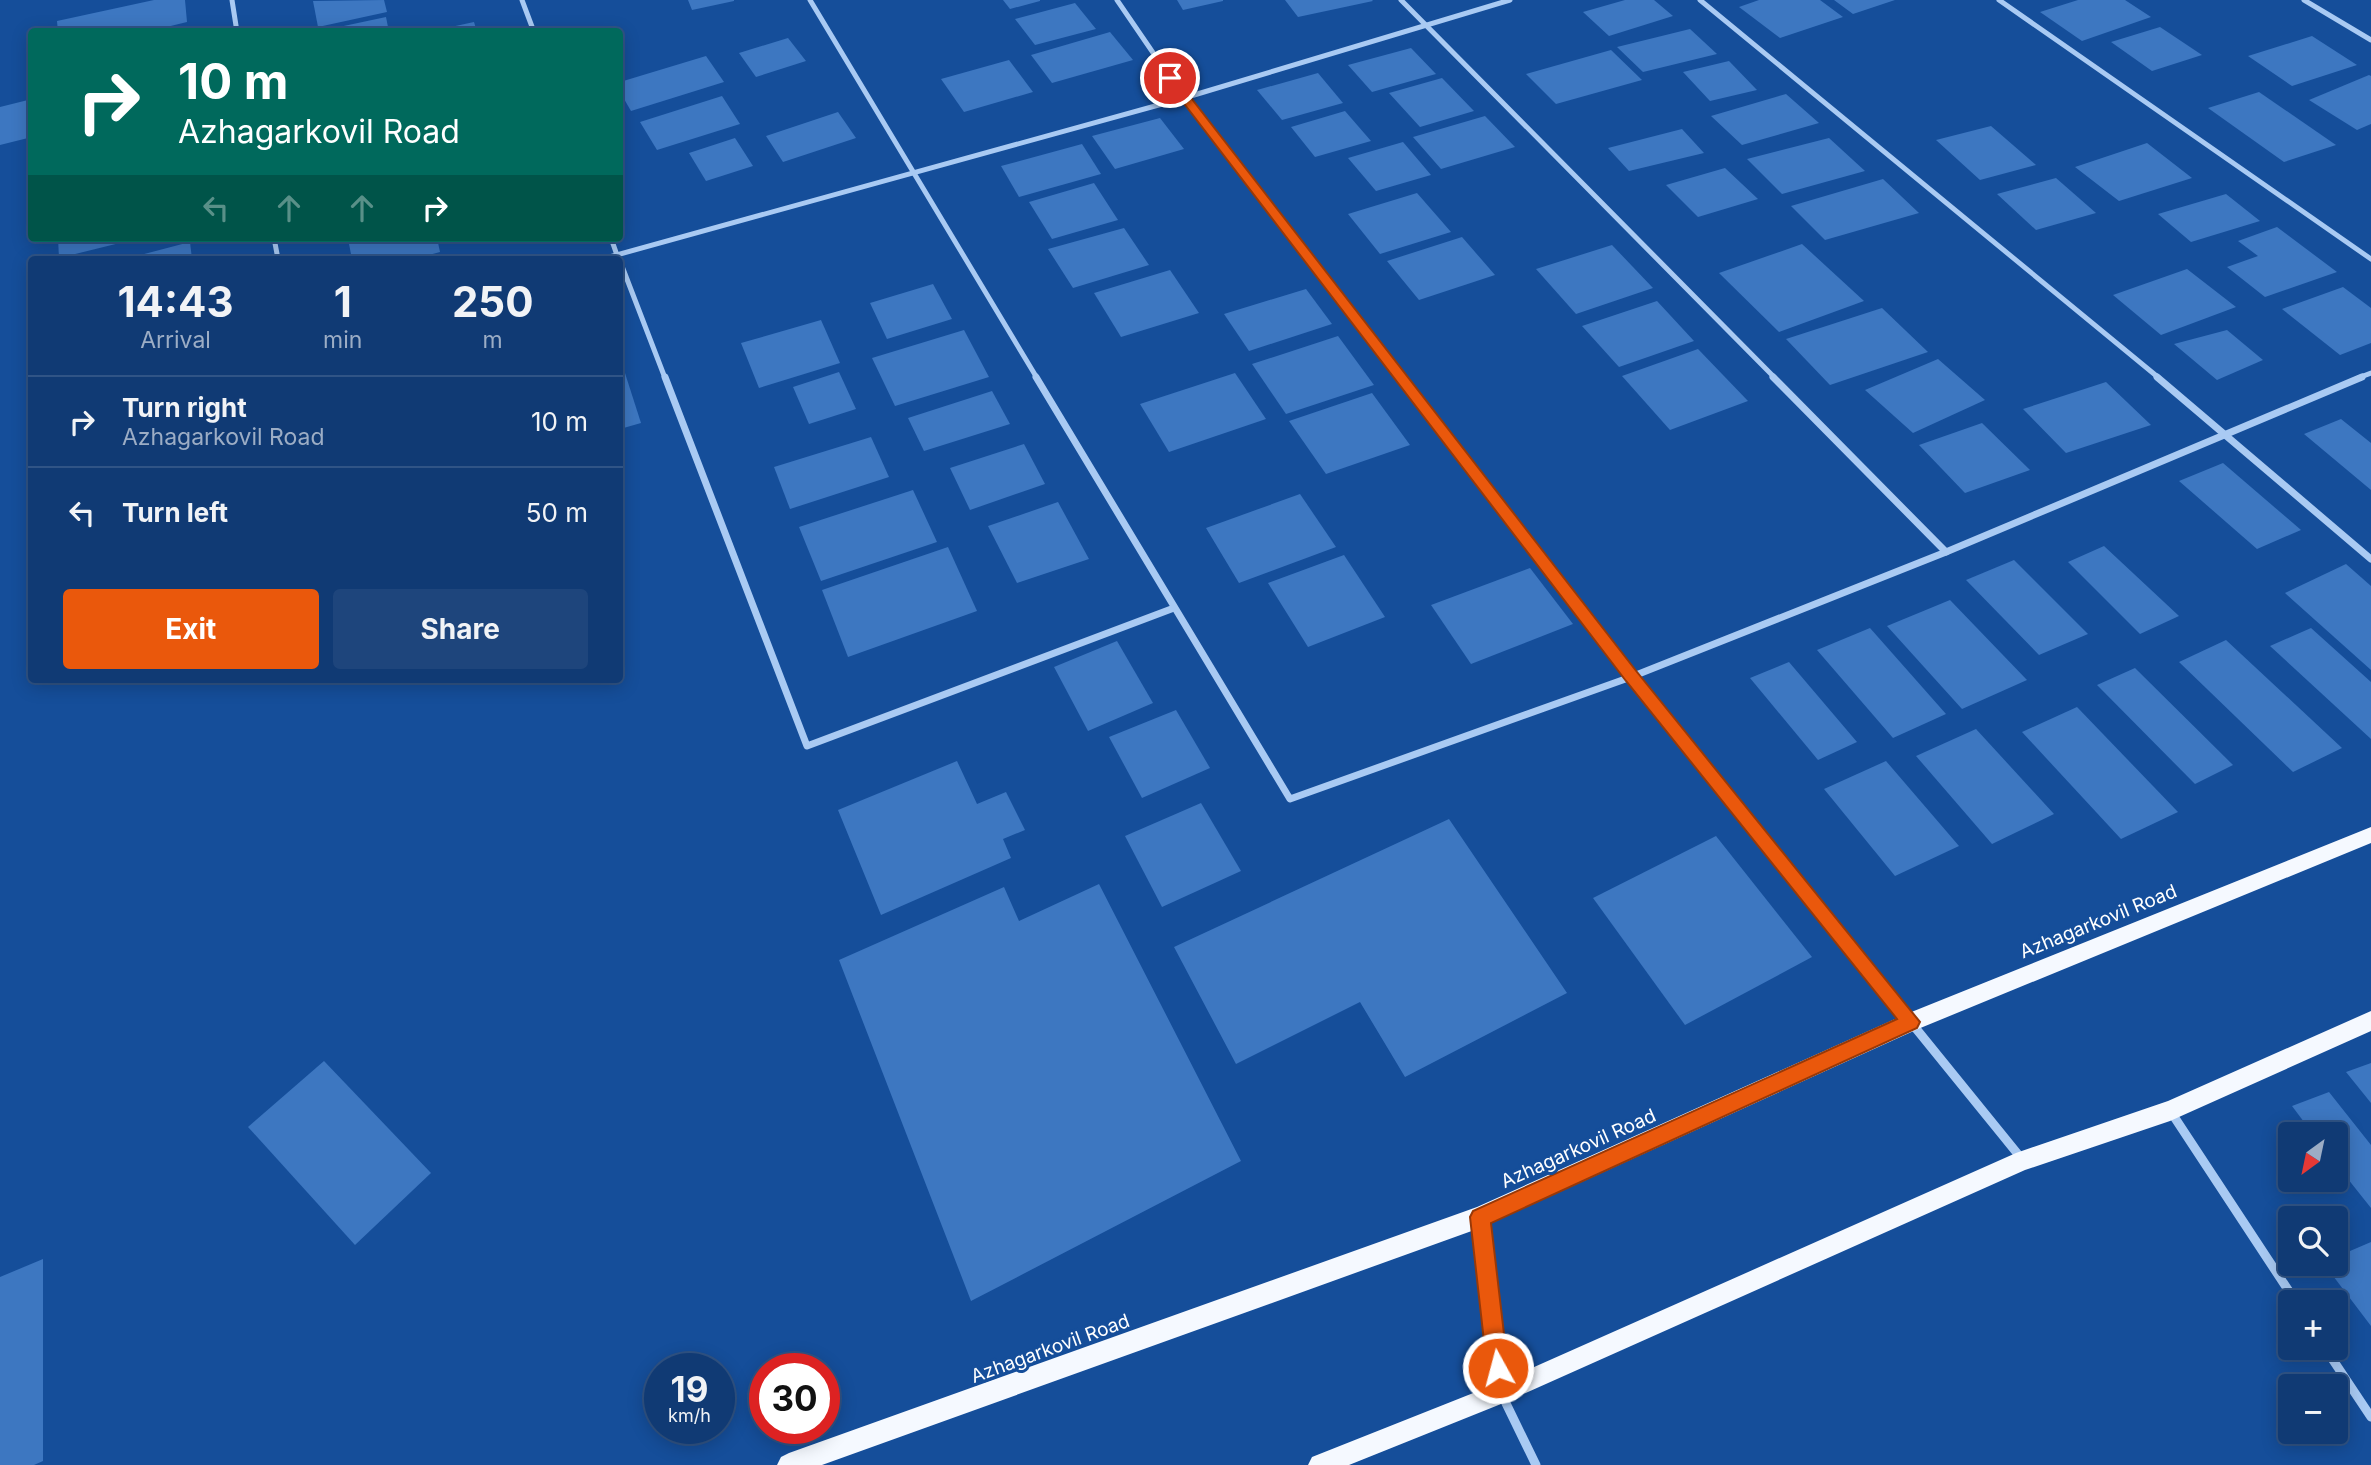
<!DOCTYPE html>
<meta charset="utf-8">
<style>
body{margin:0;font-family:Inter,sans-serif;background:#1e457c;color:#f1f3f6;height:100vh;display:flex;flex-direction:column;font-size:26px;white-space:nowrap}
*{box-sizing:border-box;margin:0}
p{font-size:23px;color:#9cadc5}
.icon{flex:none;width:38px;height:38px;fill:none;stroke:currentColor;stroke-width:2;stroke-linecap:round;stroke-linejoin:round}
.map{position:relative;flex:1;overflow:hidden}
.sheet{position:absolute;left:28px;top:256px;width:595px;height:427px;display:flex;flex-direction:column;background:#103a74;border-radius:7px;box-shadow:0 4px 18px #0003,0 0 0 2px #305486}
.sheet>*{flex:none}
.guide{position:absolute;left:28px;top:28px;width:595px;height:214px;border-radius:7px;box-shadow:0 4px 18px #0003,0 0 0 2px #305486;background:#00695c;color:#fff;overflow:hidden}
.needle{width:46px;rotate:213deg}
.tools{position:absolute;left:2278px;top:1122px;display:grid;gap:14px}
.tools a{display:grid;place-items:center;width:70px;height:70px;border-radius:7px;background:#103a74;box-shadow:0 4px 18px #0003,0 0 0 2px #305486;font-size:35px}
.speed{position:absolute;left:644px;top:1353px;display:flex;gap:14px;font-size:35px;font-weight:700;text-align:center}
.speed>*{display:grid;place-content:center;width:91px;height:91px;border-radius:50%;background:#103a74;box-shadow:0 4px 18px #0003,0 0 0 2px #305486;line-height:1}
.speed small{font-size:18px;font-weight:400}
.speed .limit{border:10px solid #d22;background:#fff;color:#111}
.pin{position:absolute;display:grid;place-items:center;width:60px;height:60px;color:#fff;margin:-30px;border:4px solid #fff;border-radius:50%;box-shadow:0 2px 7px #0007}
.me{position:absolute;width:77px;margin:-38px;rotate:353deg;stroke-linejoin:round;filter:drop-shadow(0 0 5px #0008)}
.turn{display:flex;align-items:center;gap:24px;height:147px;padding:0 35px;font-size:32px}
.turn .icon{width:91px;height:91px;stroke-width:2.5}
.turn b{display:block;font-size:49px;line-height:60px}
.lanes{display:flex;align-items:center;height:66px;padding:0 35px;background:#0003;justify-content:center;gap:35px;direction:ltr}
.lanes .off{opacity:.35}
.eta{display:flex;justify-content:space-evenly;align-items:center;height:119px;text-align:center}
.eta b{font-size:42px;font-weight:700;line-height:49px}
.action{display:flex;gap:14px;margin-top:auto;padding:14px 35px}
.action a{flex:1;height:80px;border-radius:7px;background:#ea580c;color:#fff;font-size:28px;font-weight:700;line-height:80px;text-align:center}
.action a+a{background:#1e457c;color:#f1f3f6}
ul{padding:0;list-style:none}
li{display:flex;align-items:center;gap:21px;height:91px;padding:0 35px;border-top:2px solid #305486}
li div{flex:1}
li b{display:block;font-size:26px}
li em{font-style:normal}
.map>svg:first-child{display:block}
.building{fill:#3d77c1}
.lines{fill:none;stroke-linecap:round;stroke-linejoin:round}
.minor-far2{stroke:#a9caf3;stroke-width:5}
.minor-far1{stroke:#a9caf3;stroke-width:7}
.minor{stroke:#a9caf3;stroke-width:9}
.primary{fill:#f5f9ff;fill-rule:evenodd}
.route{fill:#ea580c;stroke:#983908;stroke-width:2}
.labels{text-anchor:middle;stroke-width:6;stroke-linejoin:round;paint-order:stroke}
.street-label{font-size:19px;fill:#fff;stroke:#154e9a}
</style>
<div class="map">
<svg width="2371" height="1465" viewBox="0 0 2371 1465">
<rect width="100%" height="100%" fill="#154e9a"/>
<g class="building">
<path d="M154 0H185L187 22 146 32H58L57 21Z"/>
<path d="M384 0 387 12 318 27 313 1Z"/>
<path d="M688 0H734V1L692 10Z"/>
<path d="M1003 0H1040V1L1010 9Z"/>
<path d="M1177 0H1223V1L1183 10Z"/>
<path d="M1285 0H1372L1373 1 1298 17Z"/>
<path d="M1625 0H1654L1673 16 1609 36 1583 12Z"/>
<path d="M1759 0H1820L1843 17 1780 38 1739 7Z"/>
<path d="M1834 0H1895L1853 14Z"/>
<path d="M2078 0H2125L2151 17 2082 41 2040 12Z"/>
<path d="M1075 3 1096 29 1035 45 1015 19Z"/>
<path d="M386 17 389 32H325V30Z"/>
<path d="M474 22 477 32H437V30Z"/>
<path d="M2160 27 2202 55 2152 71 2111 42Z"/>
<path d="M1690 29 1717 54 1643 72 1617 47Z"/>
<path d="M1110 32 1133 60 1052 83 1031 55Z"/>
<path d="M2312 36 2357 65 2292 86 2248 56Z"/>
<path d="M788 38 806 61 756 77 739 53Z"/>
<path d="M1411 48 1436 74 1372 92 1348 65Z"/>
<path d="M1611 50 1642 80 1556 104 1526 74Z"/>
<path d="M706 56 724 82 631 111 620 92V82Z"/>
<path d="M1009 60 1033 92 964 112 941 79Z"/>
<path d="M1729 61 1757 90 1710 101 1683 72Z"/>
<path d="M1318 73 1343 103 1282 120 1257 90Z"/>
<path d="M2369 75 2371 76V124L2357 130 2309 100Z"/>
<path d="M1442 78 1474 111 1420 127 1389 93Z"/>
<path d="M2259 92 2336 145 2284 162 2208 108Z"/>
<path d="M1786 94 1819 123 1742 145 1711 116Z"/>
<path d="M722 96 740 124 657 150 640 122Z"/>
<path d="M32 99V137L0 145V107Z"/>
<path d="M1345 111 1371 141 1315 157 1291 127Z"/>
<path d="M838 112 856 138 783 162 766 136Z"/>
<path d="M1485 116 1515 147 1441 169 1413 137Z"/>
<path d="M1160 118 1184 149 1115 169 1092 136Z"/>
<path d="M1991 126 2036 165 1980 180 1936 140Z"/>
<path d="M1682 129 1704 153 1629 171 1608 148Z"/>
<path d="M735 138 753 166 706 181 689 153Z"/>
<path d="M1829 138 1865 171 1782 194 1747 159Z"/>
<path d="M1403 142 1431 175 1376 191 1348 158Z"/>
<path d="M2147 143 2192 178 2119 201 2075 167Z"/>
<path d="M1082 144 1101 174 1019 197 1001 166Z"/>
<path d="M1725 168 1758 199 1698 217 1666 185Z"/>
<path d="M2056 178 2096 213 2036 230 1997 194Z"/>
<path d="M1883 179 1919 213 1825 240 1791 206Z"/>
<path d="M1094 183 1118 220 1052 239 1029 202Z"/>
<path d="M1417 193 1451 232 1380 254 1348 214Z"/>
<path d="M2226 194 2260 221 2191 242 2158 214Z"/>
<path d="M2277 227 2337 272 2265 297 2227 267 2258 256 2238 241Z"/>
<path d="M1124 228 1149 265 1073 288 1048 249Z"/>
<path d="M1462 237 1495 275 1419 300 1387 261Z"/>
<path d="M58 238H136V239L59 258Z"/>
<path d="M437 238 440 252 414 259H352L348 239Z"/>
<path d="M190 242 192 259H129V258Z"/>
<path d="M1802 244 1864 301 1779 332 1719 273Z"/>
<path d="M1612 245 1653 288 1576 314 1536 269Z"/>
<path d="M2187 269 2236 307 2161 335 2113 295Z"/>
<path d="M1170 270 1199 313 1121 337 1094 293Z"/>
<path d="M933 284 952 319 887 339 870 303Z"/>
<path d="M2343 287 2371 308V343L2340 355 2282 309Z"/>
<path d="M1306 289 1332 324 1249 351 1224 314Z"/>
<path d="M1657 301 1694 341 1619 367 1582 326Z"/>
<path d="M1882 308 1928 352 1830 385 1786 339Z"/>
<path d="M821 320 840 363 759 388 741 343Z"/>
<path d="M964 330 989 377 895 406 872 358Z"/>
<path d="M2227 330 2263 360 2217 380 2174 344Z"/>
<path d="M1338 336 1374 385 1286 414 1252 364Z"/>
<path d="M1698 349 1748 401 1670 430 1622 376Z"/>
<path d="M1938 359 1985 400 1913 433 1865 390Z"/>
<path d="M624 370 641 423 620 429V372Z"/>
<path d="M839 372 856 409 809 424 793 387Z"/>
<path d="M1235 373 1266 419 1169 452 1140 404Z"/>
<path d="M2106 382 2151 425 2066 453 2023 409Z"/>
<path d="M992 391 1010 424 924 451 908 418Z"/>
<path d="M1372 393 1410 445 1326 474 1289 421Z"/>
<path d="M2341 419 2371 443V490L2304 434Z"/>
<path d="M1982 423 2030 470 1965 493 1919 445Z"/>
<path d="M871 437 889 477 790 509 774 467Z"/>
<path d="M1024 444 1045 484 970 510 950 468Z"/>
<path d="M2223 463 2301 530 2257 549 2179 481Z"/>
<path d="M913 490 937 542 821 581 799 527Z"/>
<path d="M1300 494 1336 547 1239 583 1206 528Z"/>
<path d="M1058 502 1089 559 1017 583 988 526Z"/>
<path d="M2104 546 2179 616 2140 634 2068 562Z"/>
<path d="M948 547 977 611 848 657 822 590Z"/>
<path d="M1344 555 1385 617 1308 647 1268 583Z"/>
<path d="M2014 560 2088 634 2039 655 1966 580Z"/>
<path d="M2346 564 2371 586V670L2285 593Z"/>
<path d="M1530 568 1573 624 1471 664 1431 605Z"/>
<path d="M1950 600 2027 680 1962 709 1887 626Z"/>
<path d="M1870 628 1946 714 1893 738 1817 650Z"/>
<path d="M2311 628 2371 682V739L2270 646Z"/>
<path d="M2226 640 2342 748 2293 772 2179 662Z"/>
<path d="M1117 641 1153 703 1088 731 1054 667Z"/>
<path d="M1789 662 1857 742 1818 760 1750 678Z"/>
<path d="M2135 668 2233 765 2195 784 2097 685Z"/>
<path d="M2077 707 2178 812 2121 839 2022 732Z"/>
<path d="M1176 710 1210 768 1142 798 1109 737Z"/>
<path d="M1976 729 2054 814 1992 844 1916 756Z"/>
<path d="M957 761 977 804 1006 792 1025 830 1003 839 1011 858 881 915 838 810Z"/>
<path d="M1886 761 1959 846 1895 876 1824 789Z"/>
<path d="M1201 803 1241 871 1162 907 1125 836Z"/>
<path d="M1449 819 1567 993 1405 1077 1360 1002 1236 1064 1174 947Z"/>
<path d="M1716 836 1812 957 1685 1025 1593 898Z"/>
<path d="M1099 884 1241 1161 971 1301 839 960 1004 887 1019 921Z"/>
<path d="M324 1061 431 1173 355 1245 248 1127Z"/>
<path d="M2371 1063V1103L2346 1072Z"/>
<path d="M2329 1092 2371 1145V1208L2336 1164V1134H2313L2292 1106Z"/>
<path d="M2371 1242V1326L2324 1264H2336V1257Z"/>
<path d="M43 1259V1461L34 1465H0V1277Z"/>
</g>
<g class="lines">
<g class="minor-far2">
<path d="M232 0 237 32"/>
<path d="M522 0 534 32"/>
<path d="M810 0 1037 378"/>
<path d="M1117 0 1184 98 1400 378"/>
<path d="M1401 0 1775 378"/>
<path d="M1700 0 2159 378"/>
<path d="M1999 0 2371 259"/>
<path d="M2304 0 2371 40"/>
<path d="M274 238 278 259"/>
<path d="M611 238 618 258"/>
<path d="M602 259 1184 98 1510 0"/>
<path d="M620 261 665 378"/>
<path d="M2358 378 2371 373"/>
</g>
<g class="minor-far1">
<path d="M665 377 807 746 1174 608"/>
<path d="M1036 377 1290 799 1631 677 1946 552"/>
<path d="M1399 377 1631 677 1777 858"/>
<path d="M1773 377 1946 552 2362 377"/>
<path d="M2157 377 2371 559"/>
</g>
<g class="minor">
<path d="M1776 856 2021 1158"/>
<path d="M2171 1112 2296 1302"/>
<path d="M1480 1220 1501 1393 1536 1465"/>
<path d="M2325 1348 2371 1417"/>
</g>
<g class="primary">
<path d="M2371 827V843L1918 1029 1480 1228 822 1465H777L781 1457 789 1453 1477 1207 1904 1015Z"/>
<path d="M2371 1011V1031L2170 1121 2025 1170 1501 1404 1349 1465H1308L1312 1457 1496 1384 2016 1153 2168 1101Z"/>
</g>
</g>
<path class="route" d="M1166 76H1174L1637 672 1920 1022 1917 1028 1491 1223 1508 1368 1505 1375 1498 1378 1491 1375 1487 1368 1470 1217 1473 1211 1897 1019 1626 681 1166 80Z"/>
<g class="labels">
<g class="street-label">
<text transform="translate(2098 921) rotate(-22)" y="7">Azhagarkovil Road</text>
<text transform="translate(1578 1148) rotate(-24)" y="7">Azhagarkovil Road</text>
<text transform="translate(1050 1348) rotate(-20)" y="7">Azhagarkovil Road</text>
</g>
</g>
</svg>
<div class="tools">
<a><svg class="needle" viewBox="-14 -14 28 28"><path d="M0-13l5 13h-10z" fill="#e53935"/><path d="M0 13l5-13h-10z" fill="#9cadc5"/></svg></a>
<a><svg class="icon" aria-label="search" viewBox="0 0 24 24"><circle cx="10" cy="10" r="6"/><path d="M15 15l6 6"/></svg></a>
<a>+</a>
<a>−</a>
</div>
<div class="speed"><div>19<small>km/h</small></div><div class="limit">30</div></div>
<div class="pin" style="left:1170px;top:78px;background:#d93025"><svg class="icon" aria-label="arrive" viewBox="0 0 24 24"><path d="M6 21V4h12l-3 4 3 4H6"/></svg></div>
<svg class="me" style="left:1498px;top:1368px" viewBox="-20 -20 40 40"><circle r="17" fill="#ea580c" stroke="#fff" stroke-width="3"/><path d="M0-11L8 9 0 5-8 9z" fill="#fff"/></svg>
<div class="guide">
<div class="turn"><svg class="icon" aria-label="right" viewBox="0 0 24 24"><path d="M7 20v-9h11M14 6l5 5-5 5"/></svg><div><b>10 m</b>Azhagarkovil Road</div></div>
<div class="lanes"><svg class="icon off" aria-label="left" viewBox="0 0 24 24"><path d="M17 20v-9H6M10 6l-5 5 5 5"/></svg><svg class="icon off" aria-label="ahead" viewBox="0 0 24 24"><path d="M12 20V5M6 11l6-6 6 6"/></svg><svg class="icon off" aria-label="ahead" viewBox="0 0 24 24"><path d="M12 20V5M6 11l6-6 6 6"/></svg><svg class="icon" aria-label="right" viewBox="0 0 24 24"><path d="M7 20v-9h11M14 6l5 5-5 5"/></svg></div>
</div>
<section class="sheet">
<div class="eta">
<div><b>14:43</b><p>Arrival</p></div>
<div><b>1</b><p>min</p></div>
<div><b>250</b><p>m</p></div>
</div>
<ul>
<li><svg class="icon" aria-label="right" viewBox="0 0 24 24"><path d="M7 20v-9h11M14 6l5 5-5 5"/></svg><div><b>Turn right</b><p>Azhagarkovil Road</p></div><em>10 m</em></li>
<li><svg class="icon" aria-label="left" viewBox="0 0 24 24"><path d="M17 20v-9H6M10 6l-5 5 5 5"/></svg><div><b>Turn left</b></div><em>50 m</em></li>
</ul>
<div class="action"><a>Exit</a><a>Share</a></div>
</section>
</div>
